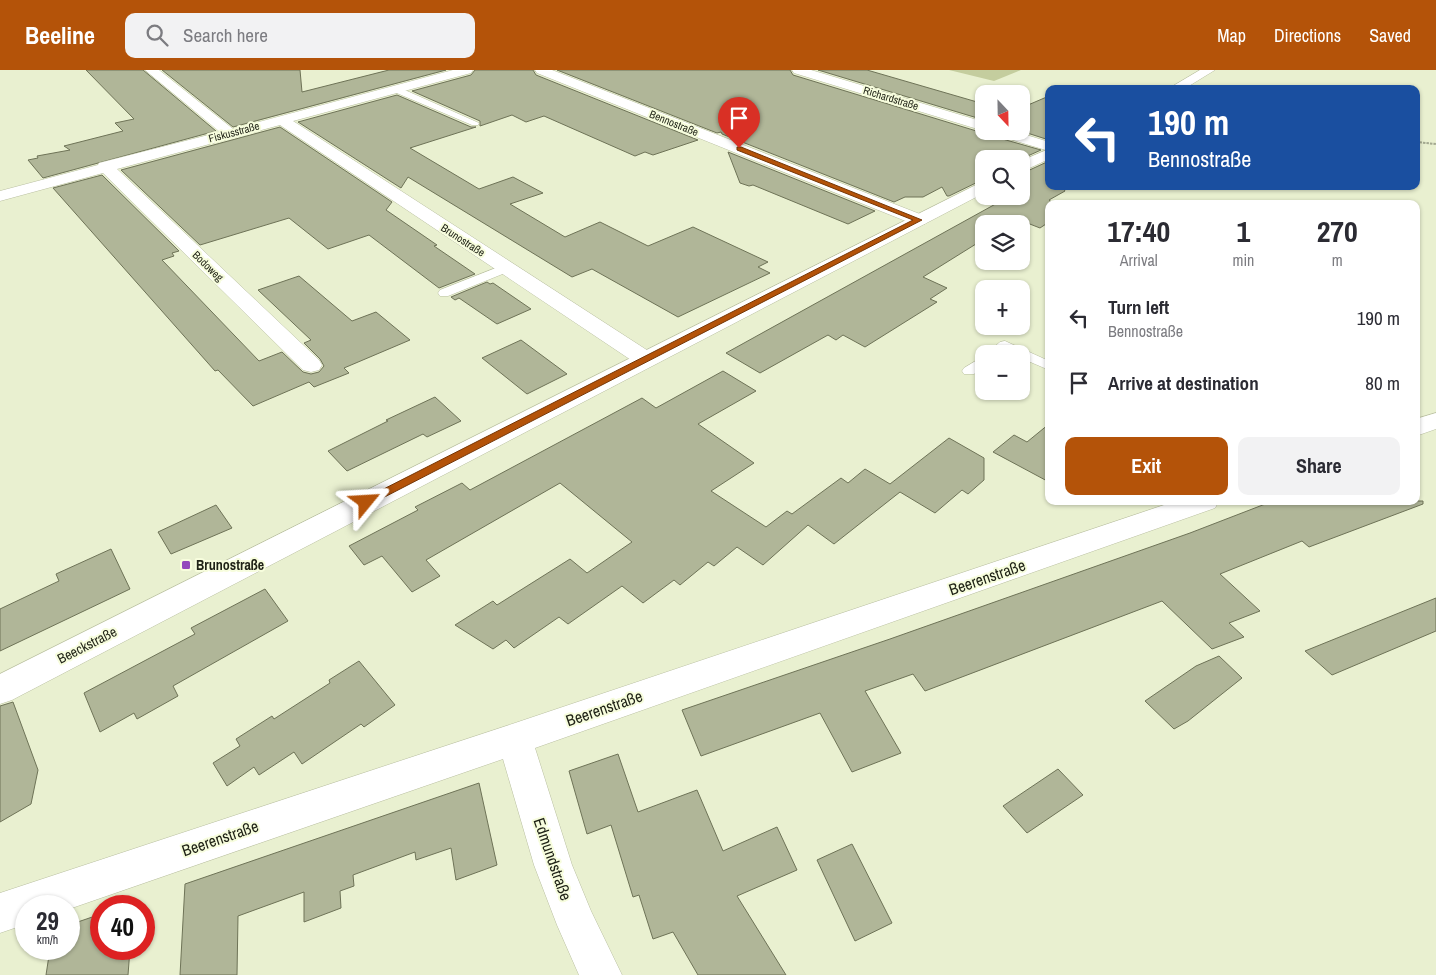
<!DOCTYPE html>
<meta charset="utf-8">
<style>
body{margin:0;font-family:"Archivo Narrow",sans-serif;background:#f2f2f3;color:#2b2b33;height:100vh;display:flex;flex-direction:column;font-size:19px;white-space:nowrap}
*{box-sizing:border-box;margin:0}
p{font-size:16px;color:#7c7c81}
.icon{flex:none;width:28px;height:28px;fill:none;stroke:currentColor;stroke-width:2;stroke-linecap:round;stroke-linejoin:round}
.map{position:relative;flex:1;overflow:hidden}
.drawer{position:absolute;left:1045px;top:130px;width:375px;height:305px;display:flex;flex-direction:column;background:#fff;border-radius:10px;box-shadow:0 1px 4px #0004}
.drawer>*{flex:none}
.hud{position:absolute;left:1045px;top:15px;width:375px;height:105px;border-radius:10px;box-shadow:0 1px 4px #0004;background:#1a4fa0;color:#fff;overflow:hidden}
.needle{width:32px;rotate:158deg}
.fabs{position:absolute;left:975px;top:15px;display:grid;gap:10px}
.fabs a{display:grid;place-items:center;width:55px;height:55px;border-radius:10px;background:#fff;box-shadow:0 1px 4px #0004;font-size:25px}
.speed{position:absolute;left:15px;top:825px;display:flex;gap:10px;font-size:25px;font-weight:700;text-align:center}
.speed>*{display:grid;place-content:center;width:65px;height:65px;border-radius:50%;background:#fff;box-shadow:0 1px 4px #0004;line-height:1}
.speed small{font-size:12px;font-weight:400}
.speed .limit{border:8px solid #d22;background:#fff;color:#111}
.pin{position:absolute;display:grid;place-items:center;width:42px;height:42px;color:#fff;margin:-51px -21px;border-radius:50% 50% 50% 0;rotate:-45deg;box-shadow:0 0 5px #0007}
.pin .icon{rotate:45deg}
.me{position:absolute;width:55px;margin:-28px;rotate:63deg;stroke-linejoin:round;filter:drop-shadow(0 0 4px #0008)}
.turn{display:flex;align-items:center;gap:18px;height:105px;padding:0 20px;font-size:22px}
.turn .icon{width:65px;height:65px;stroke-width:2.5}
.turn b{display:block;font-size:35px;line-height:42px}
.eta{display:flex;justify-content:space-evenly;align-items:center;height:85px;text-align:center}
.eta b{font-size:30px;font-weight:700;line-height:35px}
.button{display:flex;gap:10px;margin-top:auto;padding:10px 20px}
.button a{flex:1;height:58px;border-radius:10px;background:#b45309;color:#fff;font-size:20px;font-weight:700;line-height:58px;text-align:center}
.button a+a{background:#f2f2f3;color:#2b2b33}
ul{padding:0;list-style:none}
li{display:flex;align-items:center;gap:15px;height:65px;padding:0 20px}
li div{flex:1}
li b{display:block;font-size:19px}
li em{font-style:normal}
header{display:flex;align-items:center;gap:30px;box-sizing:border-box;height:70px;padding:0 25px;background:#b45309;color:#fff}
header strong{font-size:24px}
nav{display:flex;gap:28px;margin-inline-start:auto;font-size:18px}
.search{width:350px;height:45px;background:#f2f2f3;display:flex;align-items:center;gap:12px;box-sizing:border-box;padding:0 18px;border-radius:10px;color:#7c7c81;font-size:19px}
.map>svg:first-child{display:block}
.green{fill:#c4cd9e}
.building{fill:#b0b698;stroke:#6e7357}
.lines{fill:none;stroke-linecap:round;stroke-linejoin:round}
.lane-casing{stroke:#b9bfa1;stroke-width:1}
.street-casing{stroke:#b9bfa1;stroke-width:1}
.secondary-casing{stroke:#b9bfa1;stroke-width:1}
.path{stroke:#a3a990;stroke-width:2;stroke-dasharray:2.5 1;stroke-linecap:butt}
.lane{fill:#fff;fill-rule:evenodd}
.street{fill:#fff;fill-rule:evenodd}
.secondary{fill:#fff;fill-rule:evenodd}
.route{fill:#b45309;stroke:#753606}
.poi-dot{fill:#944abc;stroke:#f7fddd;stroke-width:2}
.labels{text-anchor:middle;stroke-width:4;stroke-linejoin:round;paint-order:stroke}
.far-street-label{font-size:11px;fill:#1f2216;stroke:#f7fddd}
.poi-label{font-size:14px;font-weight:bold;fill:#1f2216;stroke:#f7fddd;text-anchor:start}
.street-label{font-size:14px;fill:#1f2216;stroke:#f7fddd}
.near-street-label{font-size:16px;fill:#1f2216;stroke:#f7fddd}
</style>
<header>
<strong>Beeline</strong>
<div class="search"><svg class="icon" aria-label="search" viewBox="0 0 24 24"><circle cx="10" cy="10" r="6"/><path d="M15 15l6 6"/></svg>Search here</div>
<nav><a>Map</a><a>Directions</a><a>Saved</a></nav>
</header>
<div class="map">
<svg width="1436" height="905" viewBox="0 0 1436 905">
<rect width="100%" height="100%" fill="#e9f0d0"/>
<path class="green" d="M949 0H1021L994 11Z"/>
<g class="building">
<path d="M86 0H143L216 61 43 108 28 90 38 88 37 86 70 80 64 76 123 61 115 53 134 49Z"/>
<path d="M162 0H300L302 22 389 0H446L233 57Z"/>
<path d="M475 0H533L536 5 698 70 653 85 645 82 635 86 544 46 526 52 512 45 480 56V51L412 21 471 5Z"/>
<path d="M557 0H790L793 5 983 63 989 61 992 66 1041 80 1021 89H984V109L949 126H947L942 117 923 127H905L894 132 722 64 721 62 717 63Z"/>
<path d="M818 0H867L984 34V50Z"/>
<path d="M397 25 471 57H476L410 78 479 119 513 107 543 123 510 134 565 167 600 152 648 176 693 157 768 192 758 197 770 203 678 247 592 199 572 207 408 107 401 118 298 52Z"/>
<path d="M1049 26V70L1021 61V38Z"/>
<path d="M280 57 392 132 386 140 437 175 434 176 475 204 439 218 369 165 328 179 289 148 200 175 121 100Z"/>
<path d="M728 82 875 141 848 154 753 115 749 116 740 113Z"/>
<path d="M1049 91V116H1062L1065 121 1049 130 1054 134H1049V152L1040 158 1017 149 1010 154H984V169L923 207 947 218 930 229 937 232 865 277 843 265 836 270 828 265 760 303 726 283 1010 126H981H1021V104Z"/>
<path d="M102 105 179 181 172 183 174 186 162 190 259 291 282 282 303 302 311 304 319 302 324 296 320 289 304 273 311 270 258 220 299 206 352 251 376 242 410 270 344 298 349 303 314 317 309 312 253 336 218 300 215 301 53 118Z"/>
<path d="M487 212 490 214 493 213 531 239 497 254 459 228 455 230 451 227Z"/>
<path d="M521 270 567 304 527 324 482 288Z"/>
<path d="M723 301 756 321 698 354 754 393 711 421 766 457 787 441 792 444 841 408 848 413 865 399 890 414 949 368 984 388V410L968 424 962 420 935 443 900 422 834 474 808 455 763 495 737 477 714 496 708 492 680 515 674 510 643 533 622 516 568 554 559 547 514 578 506 570 493 579 455 555 493 531 497 535 570 489 587 503 632 472 560 413 426 490 440 506 412 522 382 486 364 495 349 476 418 440 415 437 462 413 470 420 642 328 656 338Z"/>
<path d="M435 327 461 351 427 367 423 364 347 401 328 381 388 351 386 350Z"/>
<path d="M1049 354V412L993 382 1014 365 1027 372Z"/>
<path d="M1273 431H1423V434L1309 477 1302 471 1220 504 1260 541 1229 553 1244 567 1212 579 1162 531 925 621 913 604 865 621 901 683 852 702 820 643 701 686 682 640 890 569 1190 463Z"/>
<path d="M216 435 232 458 171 484 158 462Z"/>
<path d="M111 479 130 519 0 581V539L59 511 56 504Z"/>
<path d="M265 519 288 551 173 616 178 626 137 649 134 643 100 662 84 623 195 564 191 558Z"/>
<path d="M1436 528V561L1332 605 1305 581Z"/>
<path d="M1219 586 1242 608 1188 651 1174 659 1145 631 1196 596Z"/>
<path d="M359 591 395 635 364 657 361 654 302 694 294 682 259 705 254 697 227 716 213 693 240 676 236 669 272 646 274 649 330 613 329 610Z"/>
<path d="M13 632 38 700 31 734 0 752V636Z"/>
<path d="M618 684 638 742 697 720 723 781 777 757 797 800 737 826 786 905H698L673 862 653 869 639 825 633 827 611 755 587 764 569 701Z"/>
<path d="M1058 699 1083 725 1027 763 1003 736Z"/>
<path d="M479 713 497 795 456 810 451 778 416 790 415 782 353 805 354 816 340 821 341 838 304 852V822L238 846 237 905H180L185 814Z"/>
<path d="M852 774 892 853 855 871 817 790Z"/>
<path d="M101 844V879H130L128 905H46L50 879H69V855Z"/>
</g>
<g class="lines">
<defs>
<g id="lane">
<path d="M392 17H398L479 53 478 55H472L392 21Z"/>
<path d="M506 194 512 198 510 201 448 226H440L438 223 440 220Z"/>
<path d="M1005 271 1049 291V300L1021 288V284H1012L1006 281 1002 284H986L1000 272Z"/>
<path d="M984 286V297L974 304H964L962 301 964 298Z"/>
</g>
<g id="street">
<path d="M145 0H159L233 59 453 0H473L471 3 293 51 653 284 656 289 653 294 645 296 637 294 280 55 117 99 319 290 322 295 319 300 311 302 303 300 103 103 0 131V121L98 95 99 93 220 62Z"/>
<path d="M535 0H552L925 146 928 150 925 154 919 155 913 154 537 3Z"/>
<path d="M792 0H811L984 52V61L794 3Z"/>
<path d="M991 61H1014L1049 72V81L993 64Z"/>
<path d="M1436 343V359L1416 366V349Z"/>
<path d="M1176 431H1219L1215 438 535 678 572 795 591 841 622 905H579L557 855 534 795 503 689 69 839V836H26V854L0 863V823L515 653Z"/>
</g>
<g id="secondary">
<path d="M1200 0H1215L1184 19H1168Z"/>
<path d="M1049 79V89L1021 102V91Z"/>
<path d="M984 111V123L12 630 0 634V604Z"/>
</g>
</defs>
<use href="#lane" class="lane-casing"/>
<use href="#street" class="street-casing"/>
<use href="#secondary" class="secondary-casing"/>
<path class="path" d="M1416 72 1436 74"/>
<use href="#lane" class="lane"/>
<use href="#street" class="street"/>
<use href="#secondary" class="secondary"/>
</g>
<path class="route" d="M737 77H741L922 150 369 435H362L360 432 362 430 913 150 737 80Z"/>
<rect class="poi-dot" x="181" y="490" width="10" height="10" rx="2.5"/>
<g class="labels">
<g class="far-street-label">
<text transform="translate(891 28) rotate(17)" y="4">Richardstraße</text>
<text transform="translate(674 53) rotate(22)" y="4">Bennostraße</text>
<text transform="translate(234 62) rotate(-15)" y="4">Fiskusstraße</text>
<text transform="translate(463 170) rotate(33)" y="4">Brunostraße</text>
<text transform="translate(208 196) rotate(44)" y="4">Bodoweg</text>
</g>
<g class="poi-label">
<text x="196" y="500">Brunostraße</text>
</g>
<g class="street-label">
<text transform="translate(87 575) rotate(-27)" y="5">Beeckstraße</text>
</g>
<g class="near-street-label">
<text transform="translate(987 507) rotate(-19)" y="6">Beerenstraße</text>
<text transform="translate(604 638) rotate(-19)" y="6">Beerenstraße</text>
<text transform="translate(220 768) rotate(-19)" y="6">Beerenstraße</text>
<text transform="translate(553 789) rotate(71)" y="6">Edmundstraße</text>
</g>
</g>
</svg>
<div class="fabs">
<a><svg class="needle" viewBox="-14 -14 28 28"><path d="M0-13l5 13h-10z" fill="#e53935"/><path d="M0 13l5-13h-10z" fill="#7c7c81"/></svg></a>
<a><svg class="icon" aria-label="search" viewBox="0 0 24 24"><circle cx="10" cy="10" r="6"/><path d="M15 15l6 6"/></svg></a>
<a><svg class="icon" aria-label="layers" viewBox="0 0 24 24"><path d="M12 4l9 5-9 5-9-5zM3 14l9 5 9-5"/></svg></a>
<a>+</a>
<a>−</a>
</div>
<div class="speed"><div>29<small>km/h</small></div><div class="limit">40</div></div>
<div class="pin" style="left:739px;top:78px;background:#d93025"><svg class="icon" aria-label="arrive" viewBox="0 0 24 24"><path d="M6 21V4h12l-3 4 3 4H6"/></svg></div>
<svg class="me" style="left:366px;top:432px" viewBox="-20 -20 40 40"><path d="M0-17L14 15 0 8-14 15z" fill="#b45309" stroke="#fff" stroke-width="4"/></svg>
<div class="hud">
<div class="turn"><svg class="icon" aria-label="left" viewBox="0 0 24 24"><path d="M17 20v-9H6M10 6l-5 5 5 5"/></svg><div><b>190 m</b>Bennostraße</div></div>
</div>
<section class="drawer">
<div class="eta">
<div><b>17:40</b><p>Arrival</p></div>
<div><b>1</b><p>min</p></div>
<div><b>270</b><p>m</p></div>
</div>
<ul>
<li><svg class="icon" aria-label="left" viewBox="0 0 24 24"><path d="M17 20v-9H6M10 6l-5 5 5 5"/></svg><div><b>Turn left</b><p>Bennostraße</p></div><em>190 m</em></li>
<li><svg class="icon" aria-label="arrive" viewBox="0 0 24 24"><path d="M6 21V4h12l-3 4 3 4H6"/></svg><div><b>Arrive at destination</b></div><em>80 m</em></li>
</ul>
<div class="button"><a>Exit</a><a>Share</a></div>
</section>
</div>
